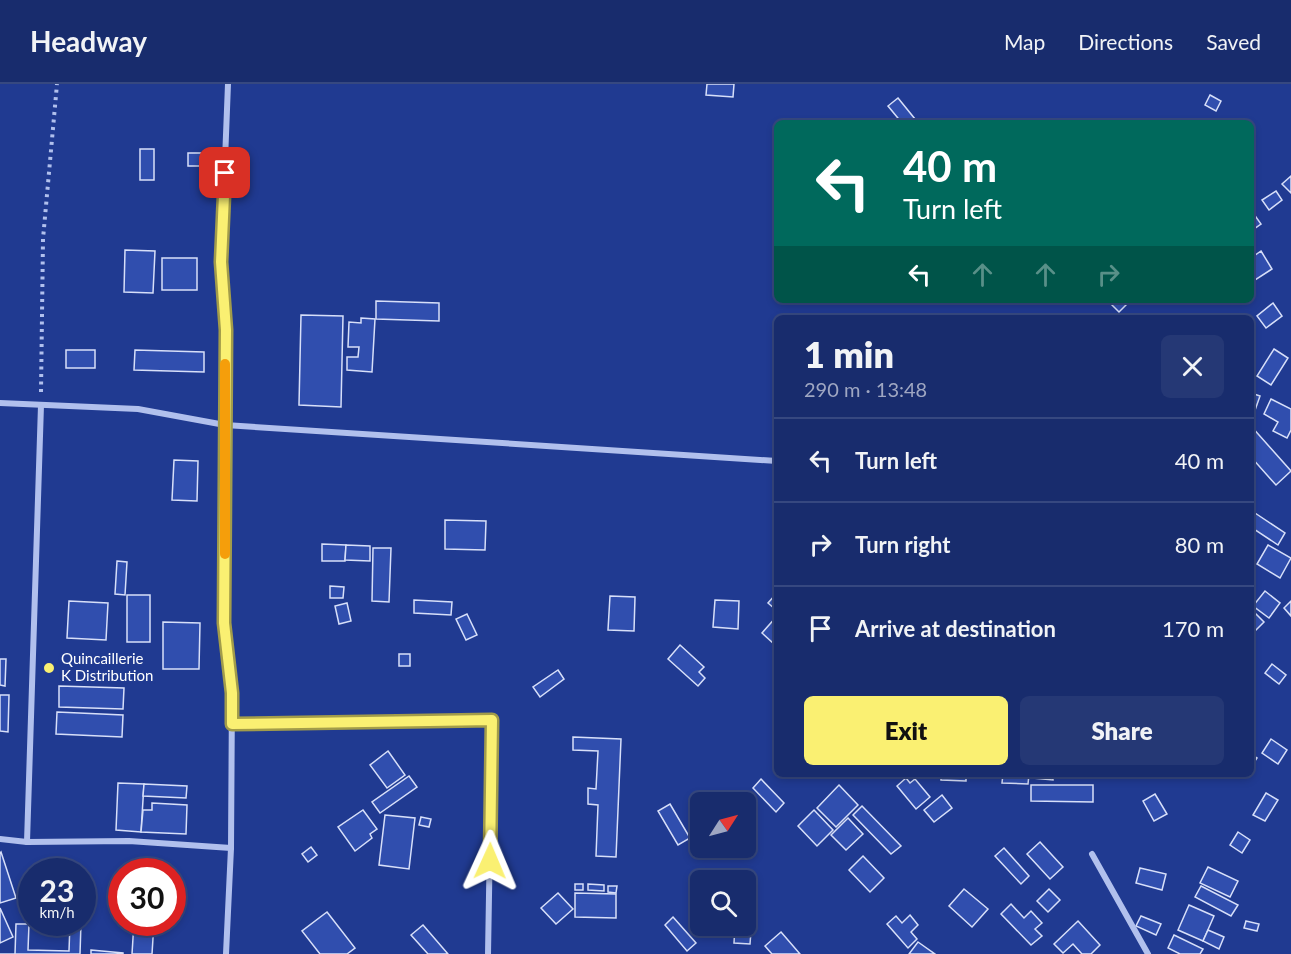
<!DOCTYPE html>
<meta charset="utf-8">
<style>
body{margin:0;font-family:Lato,sans-serif;background:#253875;color:#f1f3f6;height:100vh;display:flex;flex-direction:column;font-size:22px;white-space:nowrap}
*{box-sizing:border-box;margin:0}
p{font-size:20px;color:#9fa7c2}
.icon{flex:none;width:33px;height:33px;fill:none;stroke:currentColor;stroke-width:2;stroke-linecap:round;stroke-linejoin:round}
.map{position:relative;flex:1;overflow:hidden}
.panel{position:absolute;left:774px;top:231px;width:480px;height:462px;display:flex;flex-direction:column;background:#182c6d;border-radius:9px;box-shadow:0 3px 9px #0003,0 0 0 2px #364880}
.panel>*{flex:none}
.guide{position:absolute;left:774px;top:36px;width:480px;height:183px;border-radius:9px;box-shadow:0 3px 9px #0003,0 0 0 2px #364880;background:#00695c;color:#fff;overflow:hidden}
.needle{width:39px;rotate:54deg}
.tools{position:absolute;left:690px;top:708px;display:grid;gap:12px}
.tools a{display:grid;place-items:center;width:66px;height:66px;border-radius:9px;background:#182c6d;box-shadow:0 3px 9px #0003,0 0 0 2px #364880;font-size:30px}
.speed{position:absolute;left:18px;top:774px;display:flex;gap:12px;font-size:30px;font-weight:700;text-align:center}
.speed>*{display:grid;place-content:center;width:78px;height:78px;border-radius:50%;background:#182c6d;box-shadow:0 3px 9px #0003,0 0 0 2px #364880;line-height:1}
.speed small{font-size:15px;font-weight:400}
.speed .limit{border:9px solid #d22;background:#fff;color:#111}
.pin{position:absolute;display:grid;place-items:center;width:51px;height:51px;color:#fff;margin:-26px;border-radius:12px;box-shadow:0 3px 9px #0006}
.me{position:absolute;width:66px;margin:-33px;rotate:1deg;stroke-linejoin:round;filter:drop-shadow(0 0 4px #0008)}
.turn{display:flex;align-items:center;gap:21px;height:126px;padding:0 30px;font-size:27px}
.turn .icon{width:78px;height:78px;stroke-width:2.5}
.turn b{display:block;font-size:42px;line-height:51px}
.lanes{display:flex;align-items:center;height:57px;padding:0 30px;background:#0003;justify-content:center;gap:30px;direction:ltr}
.lanes .off{opacity:.35}
.round{display:grid;place-items:center;flex:none;width:63px;height:63px;border-radius:9px;background:#253875}
.overview{display:flex;align-items:center;justify-content:space-between;height:102px;padding:0 30px}
h1{font-size:36px;font-weight:800;line-height:45px}
.action{display:flex;gap:12px;margin-top:auto;padding:12px 30px}
.action a{flex:1;height:69px;border-radius:9px;background:#faf072;color:#111;font-size:24px;font-weight:800;line-height:69px;text-align:center}
.action a+a{background:#253875;color:#f1f3f6}
ul{padding:0;list-style:none}
li{display:flex;align-items:center;gap:18px;height:84px;padding:0 30px;border-top:2px solid #364880}
li div{flex:1}
li b{display:block;font-size:22px}
li em{font-style:normal}
header{display:flex;align-items:center;gap:36px;box-sizing:border-box;height:84px;padding:0 30px;background:#182c6d;border-bottom:2px solid #364880}
header strong{font-size:28px}
nav{display:flex;gap:33px;margin-inline-start:auto;font-size:21px}
.map>svg:first-child{display:block}
.building{fill:#304eae;stroke:#d7dff9;stroke-width:1.5}
.lines{fill:none;stroke-linecap:round;stroke-linejoin:round}
.path{stroke:#b1c0ed;stroke-width:4;stroke-dasharray:3 4.5;stroke-linecap:butt}
.minor{stroke:#b1c0ed;stroke-width:6}
.route-casing{stroke:#a29c4a;stroke-width:15}
.route{stroke:#faf072;stroke-width:10}
.slow{stroke:#f59e0b;stroke-width:10}
.poi-dot{fill:#faf072;stroke:#203a91;stroke-width:2}
.labels{text-anchor:middle;stroke-width:6;stroke-linejoin:round;paint-order:stroke}
.poi-label{font-size:15px;fill:#fff;stroke:#203a91;text-anchor:start}
</style>
<header>
<strong>Headway</strong>
<nav><a>Map</a><a>Directions</a><a>Saved</a></nav>
</header>
<div class="map">
<svg width="1291" height="870" viewBox="0 0 1291 870">
<rect width="100%" height="100%" fill="#203a91"/>
<g class="building">
<path d="M707 0H734L733 13 706 11Z"/>
<path d="M1210 11 1221 17 1216 27 1205 21Z"/>
<path d="M898 14 915 35 910 39H902L888 22Z"/>
<rect x="140" y="65" width="14" height="31"/>
<path d="M188 69H210L211 82H188Z"/>
<path d="M1291 92V109L1282 100Z"/>
<path d="M1276 107 1282 116 1269 126 1262 116Z"/>
<path d="M1251 126 1261 140 1251 147Z"/>
<path d="M125 166 155 167 153 209 124 208Z"/>
<path d="M1261 167 1272 185 1252 198 1251 174Z"/>
<rect x="162" y="174" width="35" height="32"/>
<path d="M1117 216H1131L1119 228 1112 221Z"/>
<path d="M376 217 439 219V237L376 235Z"/>
<path d="M1273 219 1282 232 1266 244 1257 232Z"/>
<path d="M301 231 343 232 341 323 299 321Z"/>
<path d="M361 234 375 235 372 288 347 286V273H358L359 263H348L349 238 361 239Z"/>
<path d="M1274 265 1288 274 1271 301 1257 292Z"/>
<rect x="66" y="266" width="29" height="18"/>
<path d="M135 266 204 268V288L134 286Z"/>
<path d="M1251 309 1260 312 1253 332 1251 331Z"/>
<path d="M1271 315 1291 325V346L1287 354 1273 347 1278 338 1264 330Z"/>
<path d="M1251 342 1291 387 1276 401 1251 373Z"/>
<path d="M174 376 198 377 197 417 172 416Z"/>
<path d="M1252 427 1285 449 1278 461 1251 443Z"/>
<path d="M445 436 486 437 485 466 445 465Z"/>
<path d="M322 460 346 461 345 477H322Z"/>
<path d="M346 461 370 462V477L345 476Z"/>
<path d="M1268 461 1291 474 1280 494 1257 480Z"/>
<path d="M373 464H391L389 518 372 517Z"/>
<path d="M117 477 127 478 125 511 115 510Z"/>
<path d="M330 502 344 503 343 514H330Z"/>
<path d="M1265 507 1280 519 1269 534 1253 522Z"/>
<rect x="127" y="511" width="23" height="47"/>
<path d="M775 511 777 513 776 526 768 519Z"/>
<path d="M610 512 635 513 634 547 608 546Z"/>
<path d="M414 516 452 518 451 531 414 529Z"/>
<path d="M715 516 739 517 738 545 713 543Z"/>
<path d="M69 517 108 519 106 556 67 554Z"/>
<path d="M1291 517V532L1284 524Z"/>
<path d="M347 519 351 537 339 540 335 522Z"/>
<path d="M1251 525 1264 538 1251 551Z"/>
<path d="M467 530 477 551 466 556 456 535Z"/>
<path d="M777 532V553L773 559 762 549Z"/>
<path d="M163 538 200 539 199 585H163Z"/>
<path d="M680 561 704 583 699 588 705 594 698 602 668 575Z"/>
<rect x="399" y="570" width="11" height="12"/>
<path d="M0 575H6L5 602 0 601Z"/>
<path d="M1272 580 1286 591 1279 600 1265 589Z"/>
<path d="M558 586 564 595 540 613 533 603Z"/>
<path d="M59 602 124 604 123 625 59 623Z"/>
<path d="M0 611H9L8 648 0 647Z"/>
<path d="M57 628 123 631 122 653 56 650Z"/>
<path d="M573 653 621 655 616 773 596 772 598 721 588 720V704L596 705 598 667 573 666Z"/>
<path d="M1271 655 1287 666 1278 680 1262 669Z"/>
<path d="M388 667 405 691 387 704 370 681Z"/>
<path d="M1251 670 1257 674 1251 683Z"/>
<path d="M941 690H966V697L941 696Z"/>
<path d="M1003 690H1029L1028 700 1002 699Z"/>
<path d="M1034 690H1053V696L1033 694Z"/>
<path d="M409 692 417 703 380 729 372 718Z"/>
<path d="M906 694 910 699 915 695 930 713 916 725 897 702Z"/>
<path d="M761 695 784 719 776 728 753 704Z"/>
<path d="M118 699 144 700 141 748 116 746Z"/>
<path d="M144 700 187 702 186 714 143 712Z"/>
<path d="M839 701 858 721 836 743 817 724Z"/>
<path d="M1031 701H1093V718L1031 717Z"/>
<path d="M1266 709 1278 716 1265 737 1253 731Z"/>
<path d="M1155 710 1167 730 1154 737 1143 717Z"/>
<path d="M942 711 952 724 934 738 924 726Z"/>
<path d="M152 719 187 721 186 750 141 748 143 726H152Z"/>
<path d="M670 720 690 754 678 761 658 727Z"/>
<path d="M862 722 901 762 891 770 853 731Z"/>
<path d="M363 726 377 745 370 750 372 754 355 767 338 743Z"/>
<path d="M814 726 833 746 817 762 798 742Z"/>
<path d="M385 731 415 734 409 785 379 781Z"/>
<path d="M421 733 431 735 429 743 419 741Z"/>
<path d="M848 734 863 750 846 766 831 751Z"/>
<path d="M1238 748 1250 756 1242 769 1230 761Z"/>
<path d="M1040 758 1063 783 1050 795 1027 770Z"/>
<path d="M311 763 317 771 308 778 302 770Z"/>
<path d="M1004 764 1029 792 1021 800 995 772Z"/>
<path d="M1 768 16 814 0 819V769Z"/>
<path d="M863 772 884 794 870 808 849 786Z"/>
<path d="M1208 783 1238 797 1230 813 1200 799Z"/>
<path d="M1140 784 1166 790 1162 806 1136 799Z"/>
<rect x="575" y="800" width="8" height="6"/>
<path d="M588 800 604 801V807L588 806Z"/>
<path d="M608 802H617L616 809 608 808Z"/>
<path d="M1201 802 1238 821 1231 832 1195 813Z"/>
<path d="M964 805 988 825 972 843 949 822Z"/>
<path d="M1049 805 1060 816 1048 828 1037 817Z"/>
<path d="M746 806 754 807 750 860 734 859 735 842H746Z"/>
<path d="M558 809 573 825 556 840 541 824Z"/>
<path d="M575 809 616 810V834L575 833Z"/>
<path d="M1011 820 1024 834 1031 827 1042 839 1035 845 1042 852 1031 861 1001 830Z"/>
<path d="M1189 821 1214 832 1203 857 1178 846Z"/>
<path d="M0 824 13 853 0 859Z"/>
<path d="M327 828 355 864 347 870H320L302 847Z"/>
<path d="M910 831 918 841 911 848 917 855 908 864 887 840 896 832 902 839Z"/>
<path d="M1141 832 1161 840 1156 851 1136 842Z"/>
<path d="M673 833 696 859 687 867 665 841Z"/>
<path d="M1078 837 1100 861 1091 870H1082L1073 860 1063 869 1054 860Z"/>
<path d="M1246 837 1259 840 1257 847 1244 844Z"/>
<path d="M134 838H154L152 870H132Z"/>
<path d="M70 839H81L80 870H0H15L16 840H29L28 866 69 867Z"/>
<path d="M423 841 448 870H428L411 851Z"/>
<path d="M1208 846 1224 853 1219 865 1203 857Z"/>
<path d="M781 848 800 870H772L765 862Z"/>
<path d="M1174 851 1203 865 1200 870H1180L1168 864Z"/>
<path d="M918 858 935 870H909Z"/>
<path d="M91 866 123 869V870H91Z"/>
</g>
<g class="lines">
<path class="path" d="M41 308 43 155 57 0"/>
<g class="minor">
<path d="M0 319 138 325 225 341 777 377"/>
<path d="M232 640 492 636 488 870"/>
<path d="M0 755 27 758 129 757 231 764"/>
<path d="M27 758 41 321"/>
<path d="M1092 770 1148 870"/>
<path d="M226 870 231 764 232 609 224 539 226 246 221 178 228 0"/>
</g>
</g>
<g class="lines">
<defs>
<path id="route" d="M225 89 221 178 226 246 224 539 232 609V640L492 636 490 777"/>
</defs>
<use href="#route" class="route-casing"/>
<use href="#route" class="route"/>
<path class="slow" d="M225 470V280"/>
</g>
<circle class="poi-dot" cx="49" cy="584" r="6"/>
<g class="labels">
<g class="poi-label">
<text x="61" y="580">Quincaillerie<tspan x="61" dy="17">K Distribution</tspan></text>
</g>
</g>
</svg>
<div class="tools">
<a><svg class="needle" viewBox="-14 -14 28 28"><path d="M0-13l5 13h-10z" fill="#e53935"/><path d="M0 13l5-13h-10z" fill="#9fa7c2"/></svg></a>
<a><svg class="icon" aria-label="search" viewBox="0 0 24 24"><circle cx="10" cy="10" r="6"/><path d="M15 15l6 6"/></svg></a>
</div>
<div class="speed"><div>23<small>km/h</small></div><div class="limit">30</div></div>
<div class="pin" style="left:225px;top:89px;background:#d93025"><svg class="icon" aria-label="arrive" viewBox="0 0 24 24"><path d="M6 21V4h12l-3 4 3 4H6"/></svg></div>
<svg class="me" style="left:490px;top:777px" viewBox="-20 -20 40 40"><path d="M0-17L14 15 0 8-14 15z" fill="#faf072" stroke="#fff" stroke-width="4"/></svg>
<div class="guide">
<div class="turn"><svg class="icon" aria-label="left" viewBox="0 0 24 24"><path d="M17 20v-9H6M10 6l-5 5 5 5"/></svg><div><b>40 m</b>Turn left</div></div>
<div class="lanes"><svg class="icon" aria-label="left" viewBox="0 0 24 24"><path d="M17 20v-9H6M10 6l-5 5 5 5"/></svg><svg class="icon off" aria-label="ahead" viewBox="0 0 24 24"><path d="M12 20V5M6 11l6-6 6 6"/></svg><svg class="icon off" aria-label="ahead" viewBox="0 0 24 24"><path d="M12 20V5M6 11l6-6 6 6"/></svg><svg class="icon off" aria-label="right" viewBox="0 0 24 24"><path d="M7 20v-9h11M14 6l5 5-5 5"/></svg></div>
</div>
<section class="panel">
<div class="overview"><div><h1>1 min</h1><p>290 m · 13:48</p></div><a class="round"><svg class="icon" aria-label="close" viewBox="0 0 24 24"><path d="M6 6l12 12M18 6L6 18"/></svg></a></div>
<ul>
<li><svg class="icon" aria-label="left" viewBox="0 0 24 24"><path d="M17 20v-9H6M10 6l-5 5 5 5"/></svg><div><b>Turn left</b></div><em>40 m</em></li>
<li><svg class="icon" aria-label="right" viewBox="0 0 24 24"><path d="M7 20v-9h11M14 6l5 5-5 5"/></svg><div><b>Turn right</b></div><em>80 m</em></li>
<li><svg class="icon" aria-label="arrive" viewBox="0 0 24 24"><path d="M6 21V4h12l-3 4 3 4H6"/></svg><div><b>Arrive at destination</b></div><em>170 m</em></li>
</ul>
<div class="action"><a>Exit</a><a>Share</a></div>
</section>
</div>
